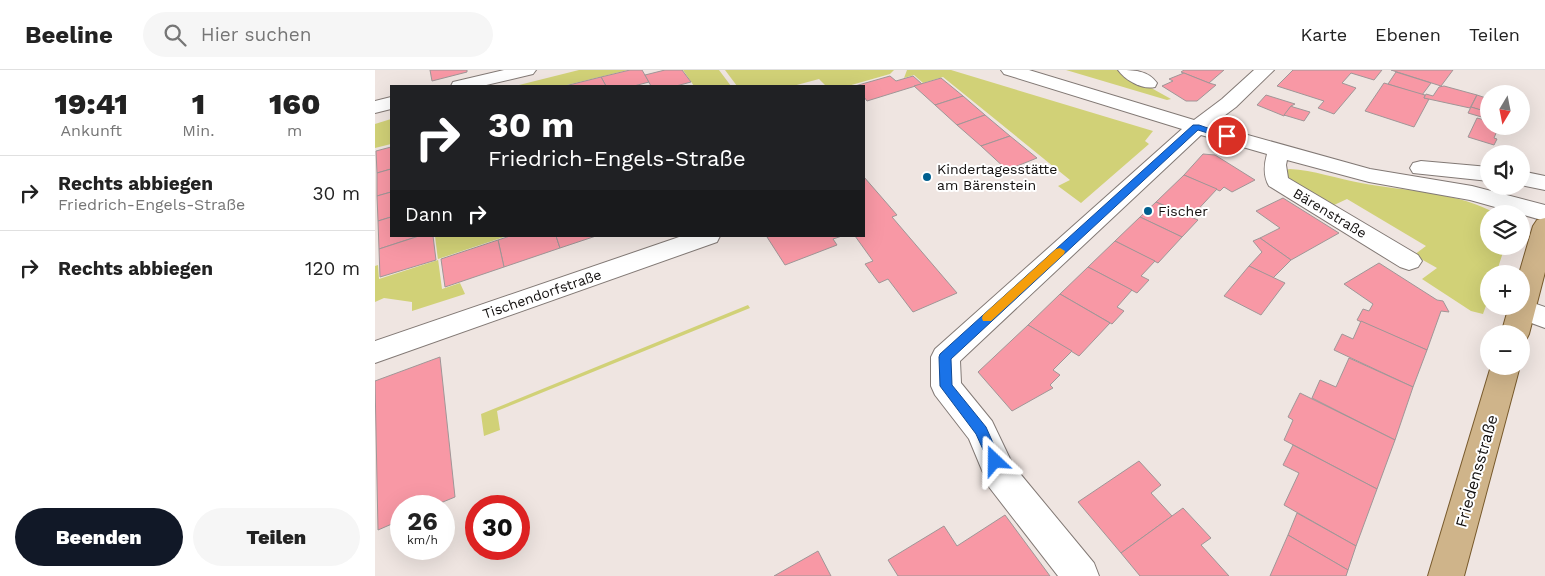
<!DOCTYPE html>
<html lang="de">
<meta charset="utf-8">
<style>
body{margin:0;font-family:"Work Sans",sans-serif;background:#f6f6f6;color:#222;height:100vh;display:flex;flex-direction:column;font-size:19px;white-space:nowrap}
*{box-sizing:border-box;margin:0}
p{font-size:16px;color:#767676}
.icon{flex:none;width:28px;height:28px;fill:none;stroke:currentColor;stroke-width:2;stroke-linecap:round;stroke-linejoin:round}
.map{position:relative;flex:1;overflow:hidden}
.details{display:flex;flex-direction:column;background:#fff;width:375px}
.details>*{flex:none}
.banner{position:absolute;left:15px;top:15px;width:475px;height:152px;border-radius:0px;box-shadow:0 5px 20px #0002;background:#202124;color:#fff;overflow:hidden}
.needle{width:32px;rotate:190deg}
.tools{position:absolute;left:1105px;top:15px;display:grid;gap:10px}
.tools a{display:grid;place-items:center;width:50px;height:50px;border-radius:50%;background:#fff;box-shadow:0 5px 20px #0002;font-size:25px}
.speed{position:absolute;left:15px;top:425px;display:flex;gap:10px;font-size:25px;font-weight:700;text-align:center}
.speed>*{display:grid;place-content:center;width:65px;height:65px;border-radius:50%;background:#fff;box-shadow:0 5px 20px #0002;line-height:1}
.speed small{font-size:12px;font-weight:400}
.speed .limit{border:8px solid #d22;background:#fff;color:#111}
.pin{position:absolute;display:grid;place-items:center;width:42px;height:42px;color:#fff;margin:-21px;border:2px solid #fff;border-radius:50%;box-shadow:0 1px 5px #0007}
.me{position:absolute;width:55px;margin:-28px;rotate:337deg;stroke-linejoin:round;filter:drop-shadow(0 0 4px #0008)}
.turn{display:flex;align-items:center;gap:18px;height:105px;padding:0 15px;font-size:22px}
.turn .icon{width:65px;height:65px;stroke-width:2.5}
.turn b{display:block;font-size:35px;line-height:42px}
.then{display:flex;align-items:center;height:48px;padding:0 15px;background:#0003;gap:10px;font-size:19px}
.eta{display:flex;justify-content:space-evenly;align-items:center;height:85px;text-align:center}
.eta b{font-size:30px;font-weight:800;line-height:35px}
.primary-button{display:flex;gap:10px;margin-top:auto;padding:10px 15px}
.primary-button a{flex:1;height:58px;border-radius:30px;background:#111827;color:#fff;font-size:20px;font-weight:800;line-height:58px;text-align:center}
.primary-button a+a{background:#f6f6f6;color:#222}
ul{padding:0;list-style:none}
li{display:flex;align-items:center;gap:15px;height:75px;padding:0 15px;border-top:1px solid #e0e0e0}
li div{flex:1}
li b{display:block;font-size:19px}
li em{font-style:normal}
header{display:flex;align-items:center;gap:30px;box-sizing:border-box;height:70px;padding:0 25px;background:#fff;border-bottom:1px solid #e0e0e0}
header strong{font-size:24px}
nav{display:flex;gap:28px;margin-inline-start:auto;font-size:18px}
.search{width:350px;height:45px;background:#f6f6f6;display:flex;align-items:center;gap:12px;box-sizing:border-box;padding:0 18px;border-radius:28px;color:#767676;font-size:19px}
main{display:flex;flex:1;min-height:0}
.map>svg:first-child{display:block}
.green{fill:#d1d177}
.building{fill:#f898a5;stroke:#a09697}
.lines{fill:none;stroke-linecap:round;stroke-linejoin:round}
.minor-casing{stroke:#827975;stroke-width:2}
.major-casing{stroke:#785a2c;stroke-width:2}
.minor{fill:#fff;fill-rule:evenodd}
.major{fill:#cfb48a;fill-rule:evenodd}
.route{fill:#1a73e8;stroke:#114b97}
.slow{fill:#f59e0b}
.poi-dot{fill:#005f8f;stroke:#fff;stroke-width:2}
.labels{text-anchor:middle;stroke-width:4;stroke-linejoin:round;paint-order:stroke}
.poi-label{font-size:14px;fill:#13100f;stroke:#fff;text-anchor:start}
.street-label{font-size:14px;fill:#13100f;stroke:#fff}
.near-street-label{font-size:16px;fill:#13100f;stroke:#fff}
</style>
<header>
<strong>Beeline</strong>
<div class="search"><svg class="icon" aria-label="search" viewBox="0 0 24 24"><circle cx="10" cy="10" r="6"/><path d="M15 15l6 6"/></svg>Hier suchen</div>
<nav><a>Karte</a><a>Ebenen</a><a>Teilen</a></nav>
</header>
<main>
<section class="details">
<div class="eta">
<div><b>19:41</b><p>Ankunft</p></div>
<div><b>1</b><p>Min.</p></div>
<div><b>160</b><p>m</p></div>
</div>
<ul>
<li><svg class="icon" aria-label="right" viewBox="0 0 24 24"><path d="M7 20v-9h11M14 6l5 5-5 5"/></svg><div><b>Rechts abbiegen</b><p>Friedrich-Engels-Straße</p></div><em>30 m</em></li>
<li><svg class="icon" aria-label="right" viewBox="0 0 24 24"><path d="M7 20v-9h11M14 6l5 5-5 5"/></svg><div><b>Rechts abbiegen</b></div><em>120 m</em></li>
</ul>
<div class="primary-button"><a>Beenden</a><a>Teilen</a></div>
</section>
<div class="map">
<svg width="1170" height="506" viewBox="0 0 1170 506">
<rect width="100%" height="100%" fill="#efe5e1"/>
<g class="green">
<path d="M204 0H253L188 16H140Z"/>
<path d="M308 0H344L356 16H319Z"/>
<path d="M350 0H519L515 4 473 16H451L444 9 418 16H362Z"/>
<path d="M532 0H576L778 61 770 71 774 74 706 133 683 116 695 110 568 7 548 13 539 5 529 8Z"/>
<path d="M691 0H744L796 29 792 30Z"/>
<path d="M16 49V74L0 78V54Z"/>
<path d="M915 99C938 100 963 109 986 113 1028 121 1086 122 1121 144H1114V176H1130L1121 204H1114V227L1108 244 1096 241 1047 209 1062 198 1039 185 1051 176 972 129 957 136 910 109V100Z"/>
<path d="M60 166H132L63 189 67 219 85 213 90 224 37 241V232L9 228 0 232V196L3 195 4 209 63 190Z"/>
<path d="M373 235 375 238 122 341 125 360 109 366 106 344Z"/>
</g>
<g class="building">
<path d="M55 0H92V2L57 11Z"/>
<path d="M255 0H267L274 12 259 16H231L226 7Z"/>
<path d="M290 0H307L316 12 301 16H276L270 5Z"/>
<path d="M809 0H849L834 13 806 2Z"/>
<path d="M918 0H1007L999 10 976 3 967 13 981 18 959 44 943 38 949 31 902 16Z"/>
<path d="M1016 0H1078L1066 16Z"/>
<path d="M1021 2 1056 13 1047 25 1013 14Z"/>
<path d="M809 3 834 13 841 15 822 31H811L787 16 798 11 794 9Z"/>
<path d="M515 6 521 11 538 6 547 14 492 31 489 27V16H480Z"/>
<path d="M226 7 231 16H190Z"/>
<path d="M566 8 588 26 560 35 539 16Z"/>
<path d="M1009 13 1050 25 1049 28 1054 29 1039 57 990 41Z"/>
<path d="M1069 16 1102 25 1095 38 1049 28 1051 24 1058 26 1064 17Z"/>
<path d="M891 25 920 34 916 36 909 46 882 35Z"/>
<path d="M1102 25 1114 29V43L1096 37Z"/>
<path d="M588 26 610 45 582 55 560 35Z"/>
<path d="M916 36 918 37 935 42 929 51 909 45Z"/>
<path d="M1096 37 1113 42 1110 48 1093 43Z"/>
<path d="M610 45 635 66 606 76 582 55Z"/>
<path d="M1102 48 1114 51V56H1124L1119 68 1122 69 1119 75 1093 67Z"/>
<path d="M635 66 662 88 632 100 606 76Z"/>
<path d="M16 77V99L2 103 1 81Z"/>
<path d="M828 84 840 85 880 110 857 122 849 117 845 121 809 105Z"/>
<path d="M16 99V122L2 126V103Z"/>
<path d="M809 105 842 119 816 147 781 132Z"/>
<path d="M489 107 522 145 517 147 582 223 538 242 513 209 504 213 490 194 498 191 480 166H489Z"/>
<path d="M16 122V147L3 151 2 126Z"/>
<path d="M908 128 964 163 916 190 885 168 905 158 881 141Z"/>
<path d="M781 132 823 150 807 167 765 147Z"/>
<path d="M16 147V166H44L4 179 3 151Z"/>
<path d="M765 147 807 167 783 193 740 171Z"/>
<path d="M44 166H58L61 190 5 207 4 179Z"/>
<path d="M135 166H181L185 178 129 197 123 170Z"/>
<path d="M181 166H221L185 178Z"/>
<path d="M396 166H467L458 169 462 175 410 195 392 167Z"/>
<path d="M885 168 916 190 898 208 874 196 887 182 878 171Z"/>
<path d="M123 170 129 197 70 217 66 189Z"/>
<path d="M740 171 780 191 766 206 774 210 762 223 713 197Z"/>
<path d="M1004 193 1062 230 1068 231 1074 242 1066 241 1052 280 982 250 988 239 994 241 998 234 969 214Z"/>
<path d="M874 196 910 213 886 245 849 226Z"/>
<path d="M713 197 757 220 742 237 749 241 737 254 685 224Z"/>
<path d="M685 224 735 253 704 286 653 255Z"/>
<path d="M986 251 1052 280 1038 317 959 280 967 264 978 269Z"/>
<path d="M653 255 697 281 678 300 685 305 675 315 678 318 637 341 603 302Z"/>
<path d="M65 287 80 427 58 436H26V450L3 460 0 311Z"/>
<path d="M974 288 1038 317 1020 370 937 328 945 310 961 317Z"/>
<path d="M925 323 1020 370 1002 419 909 370 918 350 913 347Z"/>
<path d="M918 375 1002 419 981 476 909 435 924 403 908 395Z"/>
<path d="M764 391 786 415 776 423 797 446 746 483 703 432Z"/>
<path d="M808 438 836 468 826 475 854 506H765L746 483Z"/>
<path d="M922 443 981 476 973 500 913 465Z"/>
<path d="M630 445 675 506H523L513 490 569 456 582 476Z"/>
<path d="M913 465 973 500 971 506H895Z"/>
<path d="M443 481 456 506H399Z"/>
</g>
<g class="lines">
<defs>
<g id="minor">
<path d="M129 0H161L158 4 107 16H76L78 12Z"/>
<path d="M626 0H654L819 50 847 29 879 0H899L861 37 837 55 995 99 1097 116 1170 135V151L1095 130 994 112 912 90 911 95 913 108 1043 185 1047 191 1043 197 1034 200 1025 197 894 116C888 106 889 95 892 84L826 65 585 291 586 313 617 351 638 395 719 493 724 506H683L614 417 594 369 560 325 556 316V287L560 279 807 59 629 4Z"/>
<path d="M743 0C758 0 773 0 782 13L780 17C767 20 750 10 743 0Z"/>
<path d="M16 27V39L0 43V31Z"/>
<path d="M1046 91 1114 97V111L1038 103 1035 98 1038 93Z"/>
<path d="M1146 101 1170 106V120L1146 115Z"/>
<path d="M307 166H345L342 172 0 293V271Z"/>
<path d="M1147 229 1170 237V258L1137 246 1134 239 1135 236H1146Z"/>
</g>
<g id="major">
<path d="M1170 148V202L1154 264 1150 272 1146 273V264H1126L1134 236H1146V204H1144L1158 156 1162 150Z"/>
<path d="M1116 296H1145L1089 506H1053Z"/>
</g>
</defs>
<use href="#minor" class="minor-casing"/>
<use href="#major" class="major-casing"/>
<use href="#minor" class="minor"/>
<use href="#major" class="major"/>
</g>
<path class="route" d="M818 55H824L856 66 852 69 823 60 576 289 577 315 611 357 626 391 624 395 620 397 615 395 601 364 565 316 564 287 565 284Z"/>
<path class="slow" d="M685 178 690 181 689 184 616 251H608L607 248 608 245 681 179Z"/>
<g class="poi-dot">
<circle cx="552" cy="107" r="5"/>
<circle cx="773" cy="141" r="5"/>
</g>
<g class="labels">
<g class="poi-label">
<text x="562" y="104">Kindertagesstätte<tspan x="562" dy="16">am Bärenstein</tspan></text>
<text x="783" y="146">Fischer</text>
</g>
<g class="street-label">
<text transform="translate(955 143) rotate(31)" y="5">Bärenstraße</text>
<text transform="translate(167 224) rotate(-19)" y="5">Tischendorfstraße</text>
</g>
<g class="near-street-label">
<text transform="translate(1101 401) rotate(-74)" y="6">Friedensstraße</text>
</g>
</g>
</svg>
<div class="tools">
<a><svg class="needle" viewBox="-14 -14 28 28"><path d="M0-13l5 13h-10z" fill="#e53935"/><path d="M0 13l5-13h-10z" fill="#767676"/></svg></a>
<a><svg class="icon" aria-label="sound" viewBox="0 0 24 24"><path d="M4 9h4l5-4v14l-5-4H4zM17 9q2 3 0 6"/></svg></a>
<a><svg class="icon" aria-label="layers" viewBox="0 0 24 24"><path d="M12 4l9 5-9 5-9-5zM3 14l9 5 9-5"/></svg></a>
<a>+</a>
<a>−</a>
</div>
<div class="speed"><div>26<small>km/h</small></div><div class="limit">30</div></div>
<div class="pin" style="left:852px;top:66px;background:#d93025"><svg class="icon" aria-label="arrive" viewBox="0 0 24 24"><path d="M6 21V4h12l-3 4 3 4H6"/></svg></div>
<svg class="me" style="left:620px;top:391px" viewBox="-20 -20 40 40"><path d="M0-17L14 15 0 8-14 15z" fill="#1a73e8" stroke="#fff" stroke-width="4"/></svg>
<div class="banner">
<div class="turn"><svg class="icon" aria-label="right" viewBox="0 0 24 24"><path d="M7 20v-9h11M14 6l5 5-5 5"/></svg><div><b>30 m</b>Friedrich-Engels-Straße</div></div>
<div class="then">Dann<svg class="icon" aria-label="right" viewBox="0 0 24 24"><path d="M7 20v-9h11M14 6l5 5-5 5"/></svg></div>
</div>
</div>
</main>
